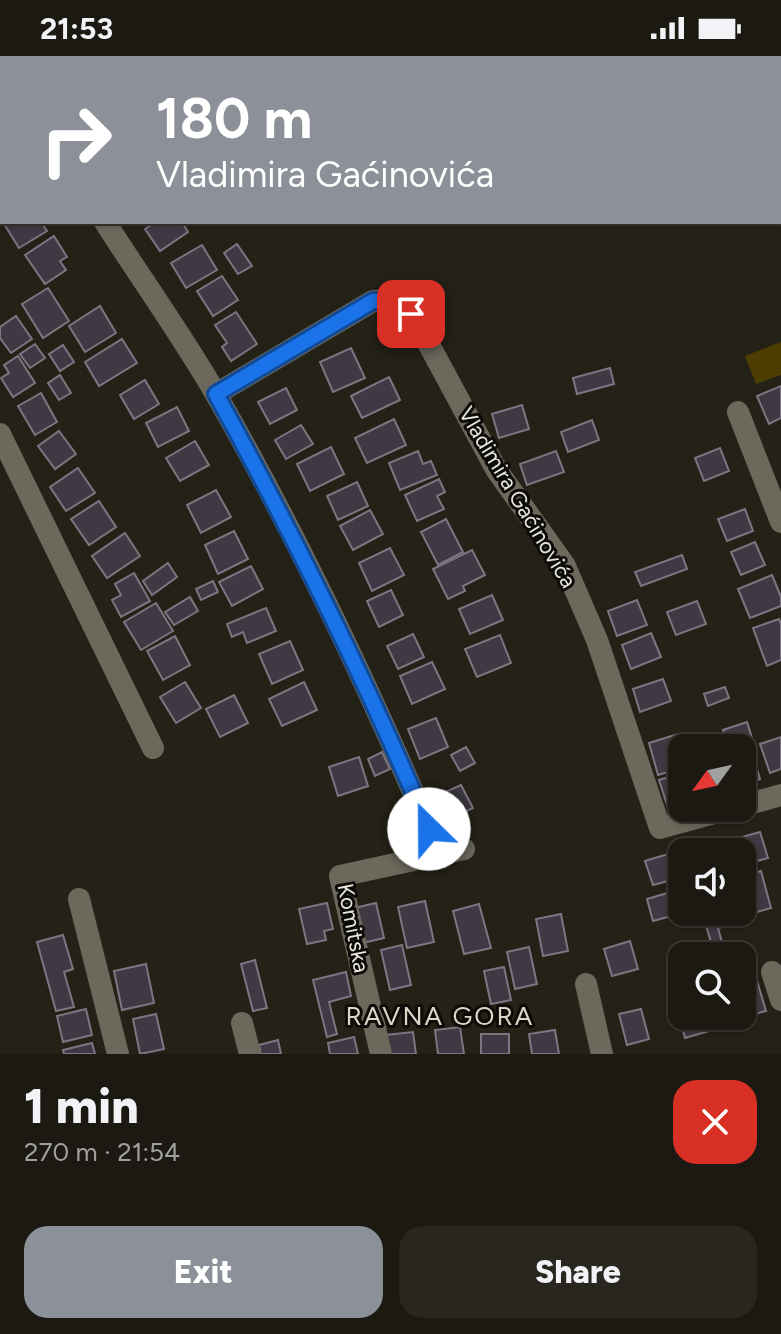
<!DOCTYPE html>
<meta charset="utf-8">
<style>
body{margin:0;font-family:Figtree,sans-serif;background:#28261f;color:#f1f3f6;height:100vh;display:flex;flex-direction:column;font-size:30px;white-space:nowrap}
*{box-sizing:border-box;margin:0}
p{font-size:26px;color:#a0a09f}
.icon{flex:none;width:44px;height:44px;fill:none;stroke:currentColor;stroke-width:2;stroke-linecap:round;stroke-linejoin:round}
.map{position:relative;height:998px;overflow:hidden}
.panel{display:flex;flex-direction:column;background:#1b1911;flex:1}
.panel>*{flex:none}
.banner{position:absolute;left:0px;top:0px;width:782px;height:168px;box-shadow:0 2px 6px #0004,0 0 0 2px #393831;background:#8c9099;color:#fff;overflow:hidden}
.needle{width:52px;rotate:237deg}
.controls{position:absolute;left:668px;top:678px;display:grid;gap:16px}
.controls a{display:grid;place-items:center;width:88px;height:88px;border-radius:16px;background:#1b1911;box-shadow:0 2px 6px #0004,0 0 0 2px #393831;font-size:40px}
.pin{position:absolute;display:grid;place-items:center;width:68px;height:68px;color:#fff;margin:-34px;border-radius:16px;box-shadow:0 4px 12px #0006}
.me{position:absolute;width:88px;margin:-44px;rotate:337deg;stroke-linejoin:round;filter:drop-shadow(0 0 6px #0008)}
.turn{display:flex;align-items:center;gap:28px;height:168px;padding:0 24px;font-size:36px}
.turn .icon{width:104px;height:104px;stroke-width:2.5}
.turn b{display:block;font-size:56px;line-height:68px}
.round{display:grid;place-items:center;flex:none;width:84px;height:84px;border-radius:24px;background:#28261f}
.overview{display:flex;align-items:center;justify-content:space-between;height:136px;padding:0 24px}
h1{font-size:48px;font-weight:800;line-height:60px}
.action{display:flex;gap:16px;margin-top:auto;padding:16px 24px}
.action a{flex:1;height:92px;border-radius:24px;background:#8c9099;color:#fff;font-size:32px;font-weight:800;line-height:92px;text-align:center}
.action a+a{background:#28261f;color:#f1f3f6}
.status{display:flex;justify-content:space-between;align-items:center;height:56px;padding:0 40px;background:#1b1911;direction:ltr}
.status svg{height:22px;fill:currentColor}
.map>svg:first-child{display:block}
.green{fill:#4d3d00}
.building{fill:#3e3943;stroke:#7c7682;stroke-width:2}
.lines{fill:none;stroke-linecap:round;stroke-linejoin:round}
.street{stroke:#6c685c;stroke-width:22}
.route-casing{stroke:#114b97;stroke-width:20}
.route{stroke:#1a73e8;stroke-width:14}
.labels{text-anchor:middle;stroke-width:6;stroke-linejoin:round;paint-order:stroke}
.street-label{font-size:22px;fill:#e8e6df;stroke:#0c0b07}
.quarter-label{font-size:26px;letter-spacing:2px;fill:#dad6c8;stroke:#0c0b07}
</style>
<div class="status"><b>21:53</b><svg viewBox="0 0 49 12"><path d="M0 12V9h3v3zM5 12V6h3v6zM10 12V3h3v9zM15 12V0h3v12zM26 1h20v11H26zM47 4h2v5h-2z"/></svg></div>
<div class="map">
<svg width="781" height="998" viewBox="0 0 781 998">
<rect width="100%" height="100%" fill="#242117"/>
<path class="green" d="M781 286V319L756 328 745 300Z"/>
<g class="building">
<path d="M8 166H41L47 175 19 192 4 168Z"/>
<path d="M156 166H182L188 176 160 195 145 173Z"/>
<path d="M54 180 67 201 60 205 66 214 45 228 25 199Z"/>
<path d="M237 188 252 210 238 218 224 197Z"/>
<path d="M202 189 217 214 186 232 171 207Z"/>
<path d="M222 220 238 244 213 260 197 235Z"/>
<path d="M48 232 69 265 43 282 22 248Z"/>
<path d="M100 250 116 277 85 296 69 270Z"/>
<path d="M236 256 257 288 231 305 222 291 227 287 215 269Z"/>
<path d="M16 260 32 283 11 297 0 282V271Z"/>
<path d="M122 283 137 307 99 330 85 306Z"/>
<path d="M35 288 45 302 30 312 20 298Z"/>
<path d="M63 289 74 306 60 315 49 298Z"/>
<path d="M351 292 365 322 333 336 320 306Z"/>
<path d="M18 300 35 327 13 341 1 322 9 317 4 309Z"/>
<path d="M610 312 614 328 577 338 573 322Z"/>
<path d="M60 319 71 337 59 344 48 327Z"/>
<path d="M389 321 400 344 362 362 351 340Z"/>
<path d="M145 324 159 348 134 363 120 339Z"/>
<path d="M781 330V362L769 368 757 340Z"/>
<path d="M286 332 297 354 270 368 258 346Z"/>
<path d="M41 337 57 366 35 379 18 350Z"/>
<path d="M522 349 529 373 499 382 492 358Z"/>
<path d="M177 351 189 375 158 391 146 367Z"/>
<path d="M394 363 406 389 367 407 355 382Z"/>
<path d="M592 364 599 384 568 396 561 376Z"/>
<path d="M301 369 313 388 286 403 275 384Z"/>
<path d="M59 375 76 398 55 413 38 390Z"/>
<path d="M195 385 209 409 180 425 166 402Z"/>
<path d="M331 391 344 418 310 435 297 408Z"/>
<path d="M720 392 729 415 704 425 695 402Z"/>
<path d="M418 395 423 408 431 405 437 419 400 434 389 407Z"/>
<path d="M556 395 564 416 527 429 520 408Z"/>
<path d="M78 412 95 437 66 455 50 431Z"/>
<path d="M439 423 445 436 437 440 444 453 417 465 405 439Z"/>
<path d="M357 426 368 450 338 464 327 440Z"/>
<path d="M216 434 231 461 201 477 187 449Z"/>
<path d="M99 445 116 471 89 489 71 463Z"/>
<path d="M745 453 753 475 727 485 718 463Z"/>
<path d="M370 454 383 478 353 494 340 470Z"/>
<path d="M446 463 463 496 438 509 421 476Z"/>
<path d="M234 475 248 503 218 518 205 489Z"/>
<path d="M125 477 140 500 107 522 92 500Z"/>
<path d="M755 486 765 509 741 519 731 496Z"/>
<path d="M390 492 404 519 372 535 359 507Z"/>
<path d="M472 494 485 519 463 530 465 535 448 543 433 513Z"/>
<path d="M682 499 687 513 641 530 635 516Z"/>
<path d="M168 507 177 521 152 539 143 525Z"/>
<path d="M251 510 263 533 232 550 219 526Z"/>
<path d="M134 517 150 545 121 561 112 544 121 539 115 528Z"/>
<path d="M772 519 781 541V550L750 562 738 533Z"/>
<path d="M213 525 218 536 201 544 196 533Z"/>
<path d="M391 534 403 559 379 571 367 545Z"/>
<path d="M492 539 503 564 470 578 459 553Z"/>
<path d="M190 541 198 555 174 569 165 556Z"/>
<path d="M637 544 647 569 617 580 608 555Z"/>
<path d="M697 545 706 568 676 579 667 556Z"/>
<path d="M156 547 173 575 141 594 124 566Z"/>
<path d="M266 552 276 575 247 587 243 576 232 581 227 568Z"/>
<path d="M779 563 781 568V604L767 610 753 572Z"/>
<path d="M651 577 661 601 631 613 622 589Z"/>
<path d="M413 578 424 601 398 613 387 590Z"/>
<path d="M500 579 511 607 477 621 465 593Z"/>
<path d="M175 580 190 609 163 624 147 595Z"/>
<path d="M290 585 303 614 272 628 259 598Z"/>
<path d="M432 606 445 633 412 648 400 620Z"/>
<path d="M663 623 671 645 640 656 633 633Z"/>
<path d="M185 626 201 652 176 667 160 641Z"/>
<path d="M304 626 317 654 282 670 269 643Z"/>
<path d="M725 631 729 642 708 650 704 638Z"/>
<path d="M234 639 248 667 220 681 206 653Z"/>
<path d="M436 662 448 691 420 703 408 673Z"/>
<path d="M747 666 752 682 728 690 723 674Z"/>
<path d="M678 678 682 693V712L658 719 649 687Z"/>
<path d="M781 681V713L770 717 760 688Z"/>
<path d="M466 691 475 707 460 715 451 699Z"/>
<path d="M750 691 760 723 742 729V693Z"/>
<path d="M382 696 390 713 375 720 368 703Z"/>
<path d="M359 701 368 730 338 740 329 711Z"/>
<path d="M682 717V744L667 749 659 724Z"/>
<path d="M461 729 473 752 444 766 432 742Z"/>
<path d="M760 776 768 802 743 809 742 796H739L735 783Z"/>
<path d="M722 784 725 796H700L698 790Z"/>
<path d="M668 798 675 823 653 829 645 805Z"/>
<path d="M761 815 771 852 757 856 747 819Z"/>
<path d="M681 833 682 856H686L653 865 647 843Z"/>
<path d="M425 845 434 886 407 892 398 851Z"/>
<path d="M327 847 333 873 324 875 326 884 307 888 299 853Z"/>
<path d="M376 847 384 882 363 887 354 852Z"/>
<path d="M479 848 491 892 464 898 453 855Z"/>
<path d="M702 856H717L722 871 718 872 723 890 713 893Z"/>
<path d="M561 858 568 895 543 900 536 863Z"/>
<path d="M63 879 73 913 64 916 74 951 56 955 37 886Z"/>
<path d="M630 885 638 913 612 920 604 893Z"/>
<path d="M402 889 411 929 390 934 381 894Z"/>
<path d="M529 891 537 928 515 933 507 896Z"/>
<path d="M750 901 766 955 740 962 739 960H742V904Z"/>
<path d="M255 904 267 952 253 955 241 908Z"/>
<path d="M146 908 154 947 122 954 114 915Z"/>
<path d="M504 911 511 944 491 948 484 915Z"/>
<path d="M346 916 351 940 329 946 337 978 327 981 313 924Z"/>
<path d="M682 944V960H704L709 975 685 982 675 946Z"/>
<path d="M86 953 92 979 63 986 57 960Z"/>
<path d="M641 953 649 983 627 989 619 958Z"/>
<path d="M156 958 164 993 140 998 133 963Z"/>
<path d="M460 971 464 998H438L435 974Z"/>
<path d="M555 974 559 998H532L529 978Z"/>
<path d="M413 976 416 998H389L386 979Z"/>
<rect x="481" y="978" width="28" height="20"/>
<path d="M354 981 358 998H330L328 987Z"/>
<path d="M278 984 281 998H261L259 989Z"/>
<path d="M92 987 95 998H64L63 994Z"/>
</g>
<g class="lines">
<g class="street">
<path d="M22 0 23 2"/>
<path d="M0 79 2 77"/>
<path d="M105 166C142 224 183 281 217 340 297 480 366 625 429 773"/>
<path d="M216 338 373 245H395L411 258 427 285 496 413 565 510 597 584 660 772 733 752"/>
<path d="M738 356 781 466"/>
<path d="M0 378 153 692"/>
<path d="M742 750 781 739"/>
<path d="M79 843 118 998"/>
<path d="M772 916 781 944"/>
<path d="M586 928 602 998"/>
<path d="M242 967 250 998"/>
<path d="M381 998 340 820 464 793"/>
</g>
</g>
<g class="lines">
<defs>
<path id="route" d="M411 258 395 245H373L216 338C294 480 366 624 429 773"/>
</defs>
<use href="#route" class="route-casing"/>
<use href="#route" class="route"/>
</g>
<g class="labels">
<g class="street-label">
<text transform="translate(518 441) rotate(59)" y="8">Vladimira Gaćinovića</text>
<text transform="translate(354 872) rotate(79)" y="8">Komitska</text>
</g>
<g class="quarter-label">
<text x="440" y="969">RAVNA GORA</text>
</g>
</g>
</svg>
<div class="controls">
<a><svg class="needle" viewBox="-14 -14 28 28"><path d="M0-13l5 13h-10z" fill="#e53935"/><path d="M0 13l5-13h-10z" fill="#a0a09f"/></svg></a>
<a><svg class="icon" aria-label="sound" viewBox="0 0 24 24"><path d="M4 9h4l5-4v14l-5-4H4zM17 9q2 3 0 6"/></svg></a>
<a><svg class="icon" aria-label="search" viewBox="0 0 24 24"><circle cx="10" cy="10" r="6"/><path d="M15 15l6 6"/></svg></a>
</div>
<div class="pin" style="left:411px;top:258px;background:#d93025"><svg class="icon" aria-label="arrive" viewBox="0 0 24 24"><path d="M6 21V4h12l-3 4 3 4H6"/></svg></div>
<svg class="me" style="left:429px;top:773px" viewBox="-20 -20 40 40"><circle r="19" fill="#fff"/><path d="M0-13L10 11 0 6-10 11z" fill="#1a73e8"/></svg>
<div class="banner">
<div class="turn"><svg class="icon" aria-label="right" viewBox="0 0 24 24"><path d="M7 20v-9h11M14 6l5 5-5 5"/></svg><div><b>180 m</b>Vladimira Gaćinovića</div></div>
</div>
</div>
<section class="panel">
<div class="overview"><div><h1>1 min</h1><p>270 m · 21:54</p></div><a class="round" style="background:#d93025;color:#fff"><svg class="icon" aria-label="close" viewBox="0 0 24 24"><path d="M6 6l12 12M18 6L6 18"/></svg></a></div>
<div class="action"><a>Exit</a><a>Share</a></div>
</section>
